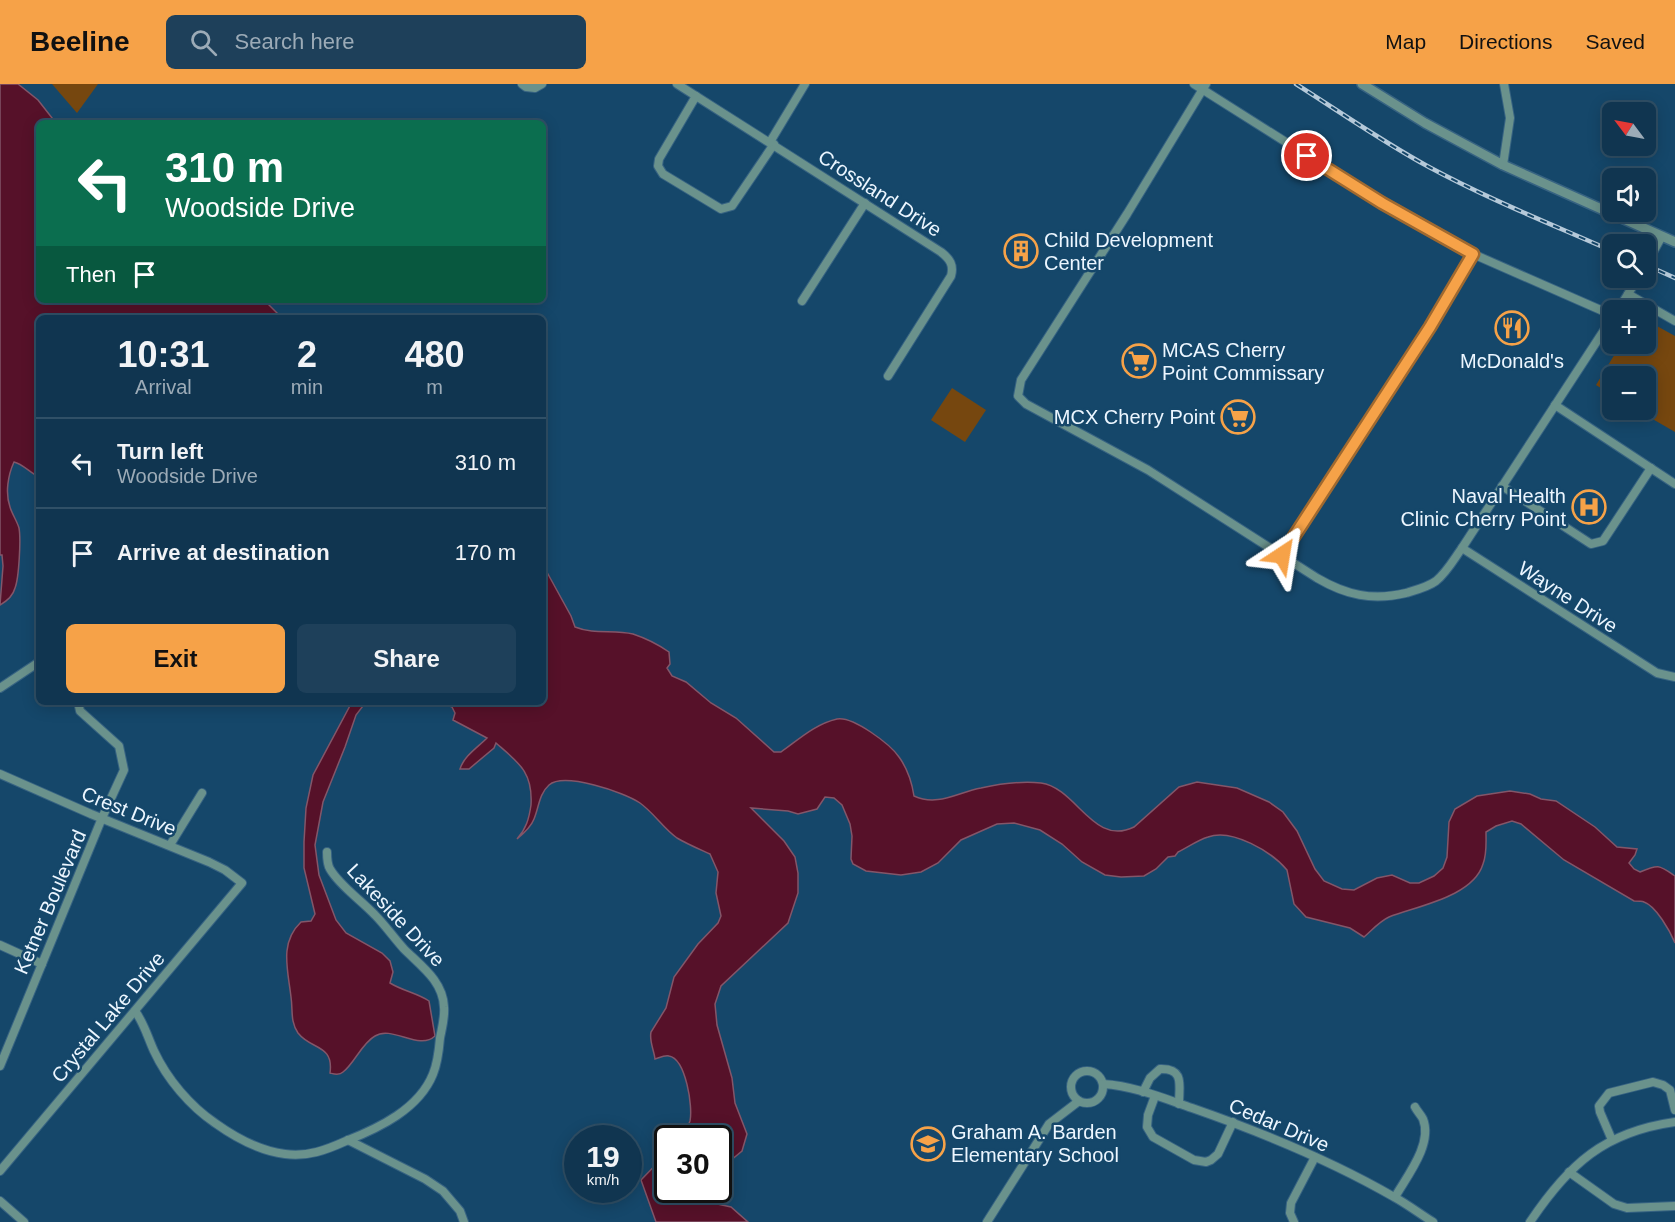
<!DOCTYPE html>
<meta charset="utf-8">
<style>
body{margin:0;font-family:Helvetica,sans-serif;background:#1e405a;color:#f1f3f6;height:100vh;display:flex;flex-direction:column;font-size:22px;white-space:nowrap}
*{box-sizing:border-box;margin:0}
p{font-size:20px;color:#9cabb7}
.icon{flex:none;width:33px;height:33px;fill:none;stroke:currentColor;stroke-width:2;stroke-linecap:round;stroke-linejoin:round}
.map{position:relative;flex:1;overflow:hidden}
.panel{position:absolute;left:36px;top:231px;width:510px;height:390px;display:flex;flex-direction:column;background:#103550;border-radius:9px;box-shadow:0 3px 15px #0003,0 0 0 2px #305067}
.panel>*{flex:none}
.hud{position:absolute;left:36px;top:36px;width:510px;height:183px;border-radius:9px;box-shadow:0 3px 15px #0003,0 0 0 2px #305067;background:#0b6e4f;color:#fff;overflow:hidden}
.needle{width:39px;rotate:302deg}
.fabs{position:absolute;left:1602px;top:18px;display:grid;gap:12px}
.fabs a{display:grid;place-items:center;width:54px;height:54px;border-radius:9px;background:#103550;box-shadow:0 3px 15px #0003,0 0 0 2px #305067;font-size:30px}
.speed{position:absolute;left:564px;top:1041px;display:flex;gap:12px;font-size:30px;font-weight:700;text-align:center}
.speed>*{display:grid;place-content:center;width:78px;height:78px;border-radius:50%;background:#103550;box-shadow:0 3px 15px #0003,0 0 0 2px #305067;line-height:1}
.speed small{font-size:15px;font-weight:400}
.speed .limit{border:3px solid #111;border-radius:9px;background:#fff;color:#111}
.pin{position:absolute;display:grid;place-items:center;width:51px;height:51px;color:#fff;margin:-26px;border:3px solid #fff;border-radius:50%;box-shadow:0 2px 6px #0007}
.me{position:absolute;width:66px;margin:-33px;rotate:33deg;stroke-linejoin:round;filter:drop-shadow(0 0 4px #0008)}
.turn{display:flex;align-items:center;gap:21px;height:126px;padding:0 30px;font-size:27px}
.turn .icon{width:78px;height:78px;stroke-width:2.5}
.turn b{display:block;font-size:42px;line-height:51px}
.then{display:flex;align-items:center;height:57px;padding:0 30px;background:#0003;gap:12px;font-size:22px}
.eta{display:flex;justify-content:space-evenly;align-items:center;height:102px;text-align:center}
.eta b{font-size:36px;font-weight:800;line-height:42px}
.button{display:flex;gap:12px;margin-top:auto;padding:12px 30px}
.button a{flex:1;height:69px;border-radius:9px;background:#f6a248;color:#111;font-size:24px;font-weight:800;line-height:69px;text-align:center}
.button a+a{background:#1e405a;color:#f1f3f6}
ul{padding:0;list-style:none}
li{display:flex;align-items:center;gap:18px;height:90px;padding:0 30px;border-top:2px solid #305067}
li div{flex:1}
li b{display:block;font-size:22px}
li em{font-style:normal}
header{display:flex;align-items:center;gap:36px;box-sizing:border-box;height:84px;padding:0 30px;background:#f6a248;color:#111}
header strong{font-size:28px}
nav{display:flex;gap:33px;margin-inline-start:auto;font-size:21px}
.search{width:420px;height:54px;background:#1e405a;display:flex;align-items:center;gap:15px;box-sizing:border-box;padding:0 21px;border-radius:9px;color:#9cabb7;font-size:22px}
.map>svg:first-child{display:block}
.green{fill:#76470f}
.water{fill:#561129;stroke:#835669;stroke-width:1.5}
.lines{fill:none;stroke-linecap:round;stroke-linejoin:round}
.minor-casing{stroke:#376382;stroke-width:10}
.tertiary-casing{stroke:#376382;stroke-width:12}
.minor{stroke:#6a928c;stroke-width:8}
.tertiary{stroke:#6a928c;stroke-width:9}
.rail-casing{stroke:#b5c9d9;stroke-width:4.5}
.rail{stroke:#15476a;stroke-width:2;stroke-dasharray:7;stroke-linecap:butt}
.route-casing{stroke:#a0692f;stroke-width:15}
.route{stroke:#f6a248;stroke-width:10}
.labels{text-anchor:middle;stroke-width:5;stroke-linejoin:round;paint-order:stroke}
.street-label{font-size:20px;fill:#ecf6ff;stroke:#15476a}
.poi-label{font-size:20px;fill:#ecf6ff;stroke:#15476a;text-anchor:start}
</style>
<header>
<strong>Beeline</strong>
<div class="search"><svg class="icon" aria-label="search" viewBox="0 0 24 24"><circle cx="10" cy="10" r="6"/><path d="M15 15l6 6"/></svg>Search here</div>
<nav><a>Map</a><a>Directions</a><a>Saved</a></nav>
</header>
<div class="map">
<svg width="1675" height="1138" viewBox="0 0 1675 1138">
<rect width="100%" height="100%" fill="#15476a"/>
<g class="green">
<path d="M52 0H98L77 29Z"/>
<path d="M1646 236 1675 252V348L1637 326H1646V292H1612V311L1596 301 1621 260H1646Z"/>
<path d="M952 304 986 326 965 358 931 336Z"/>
</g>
<g class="water">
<path d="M0 0H18L38 16 56 39H39V216H264L282 234H39V393C30 389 23 380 14 378 8 391 5 409 10 423 12 430 17 437 19 444 21 455 19 494 15 504 13 512 7 517 0 521L3 482 2 471H0Z"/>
<path d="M543 481 571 532 575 543C595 551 614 545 633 550 645 554 659 561 669 568L670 580 667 584 672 592 686 598 711 619 736 634 774 668H781C798 656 815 640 837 635 853 632 890 660 899 673 907 684 912 699 914 712 938 723 958 708 981 704 999 700 1022 697 1041 699 1077 704 1093 763 1134 743L1179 703 1197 698 1237 704 1269 718 1283 728 1297 747 1315 785 1324 797 1342 805 1354 806 1377 794 1392 791 1410 799H1419L1434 792 1443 784 1447 773 1449 738 1455 725 1477 712 1510 707 1530 710 1541 715 1556 717 1595 743 1617 763 1637 765 1635 771 1629 779 1634 785 1640 788C1659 780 1659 781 1675 792V859C1670 847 1656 822 1644 818 1642 817 1636 817 1634 817L1564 776 1521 740 1512 737 1496 742 1486 748C1486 759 1487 770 1483 780 1473 813 1417 822 1389 833 1380 837 1372 846 1364 853L1350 844 1306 833 1294 820 1287 786C1272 768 1232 744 1208 753 1198 756 1188 763 1178 768L1175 772 1168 773 1156 785 1144 792 1121 793 1105 791 1082 778 1062 760 1040 746 1014 739 997 740 961 756 938 779 921 788 901 791 866 787 853 780 851 775 852 752 850 740 842 721 834 714 825 713 817 725 798 730 788 727 751 724 784 757 795 773 798 789V809L788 839 721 902 715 920 717 941 732 994 735 1019 747 1050 742 1067 719 1086 718 1054H681C684 1049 688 1043 690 1037 693 1023 686 975 669 972 664 971 659 974 655 975 654 966 649 957 651 948L666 924 674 893 698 860 718 839 721 832 716 809 718 788 710 770C699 765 687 760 677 754 663 744 654 729 640 719 624 708 564 688 549 701 539 710 539 723 534 735 531 743 523 750 517 755 526 745 529 735 531 721 533 688 519 679 496 659L494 664 469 685H460C464 672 477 664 487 654L453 636 455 629 452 623 441 618H543Z"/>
<path d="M352 618H366L356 631 345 663 323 718 315 761 319 791 336 836 346 849 382 869 390 877 393 888 390 899C403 907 417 909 429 917L435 952C419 967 392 941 375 952 362 959 354 980 343 988 339 992 334 990 330 989 334 960 311 966 298 949 290 937 293 926 291 913 288 886 279 859 301 838L311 837 315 830 304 784V758L306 724 313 691Z"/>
<path d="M667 1069 668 1106H687L695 1115 731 1123 748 1138H656L641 1096Z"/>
</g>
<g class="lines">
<defs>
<g id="minor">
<path d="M522 0 526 3 535 4 542 0"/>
<path d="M677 0 941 168C950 175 954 181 951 192L888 292"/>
<path d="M1194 0 1382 119 1473 170 1612 231"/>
<path d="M1206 0 1127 130 1021 296 1018 312 1026 320 1148 386 1317 494C1346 511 1372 517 1406 509 1416 506 1428 503 1436 497 1447 488 1454 475 1462 464L1612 234"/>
<path d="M696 12 659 75 658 82 663 90 721 125 732 122 774 60"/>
<path d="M770 58 805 0"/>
<path d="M1503 81 1510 34 1504 0"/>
<path d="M1646 181 1662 152"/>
<path d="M1628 210 1675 237"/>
<path d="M802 217 865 119"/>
<path d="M1618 226 1638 194"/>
<path d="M1555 321 1675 400"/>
<path d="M1502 402 1591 460 1603 457 1651 384"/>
<path d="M1462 464 1657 589 1675 593"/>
<path d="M1282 471 1430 243 1473 170"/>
<path d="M0 604 39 578"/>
<path d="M0 690 91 730 209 778 225 786 242 799 0 1087"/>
<path d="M170 761 202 709"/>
<path d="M0 861 42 880"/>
<path d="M135 927C144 939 148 954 154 967 167 995 190 1022 215 1039 236 1054 260 1067 285 1070 308 1073 326 1066 346 1057 379 1044 419 1025 433 990 438 978 439 966 440 954 442 944 445 933 444 923 443 897 421 882 404 865 394 854 385 841 375 831 361 816 340 802 330 785 327 780 327 774 327 768"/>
<path d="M0 982 102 734 124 686 119 662 80 627 78 618"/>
<circle cx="1087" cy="1003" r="16"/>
<path d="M1103 1000C1134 1002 1163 1014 1192 1024 1261 1048 1330 1076 1394 1113 1407 1120 1420 1130 1433 1138"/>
<path d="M1143 1008 1150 994 1160 985C1185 984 1179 1002 1179 1020"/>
<path d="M1155 1012 1148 1031 1147 1043 1153 1053 1194 1076 1206 1078 1211 1076 1218 1070 1233 1038"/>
<path d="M348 1056 425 1095 443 1107 460 1127 464 1138"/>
<path d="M1612 1056 1600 1028 1599 1022 1609 1009 1653 998 1663 1001 1670 1006 1675 1026"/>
<path d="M1569 1088 1614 1120 1627 1124 1675 1122"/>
<path d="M1395 1113C1407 1092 1433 1060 1423 1035 1421 1031 1417 1027 1415 1023"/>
<path d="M0 1117 24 1138"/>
<path d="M987 1138 1049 1040 1079 1017"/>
<path d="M1294 1138 1290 1129 1291 1119 1315 1073"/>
<path d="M1530 1138C1569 1080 1604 1048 1675 1038"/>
</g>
<path id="tertiary" d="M1362 0 1425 39 1503 81 1675 158"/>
</defs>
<use href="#minor" class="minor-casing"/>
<use href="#tertiary" class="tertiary-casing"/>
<use href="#minor" class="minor"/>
<use href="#tertiary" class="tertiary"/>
<defs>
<g id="rail">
<path d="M1296 0C1340 28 1383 58 1429 83 1488 115 1551 140 1612 167"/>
<path d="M1646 181 1675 194"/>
</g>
</defs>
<use href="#rail" class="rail-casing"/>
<use href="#rail" class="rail"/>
</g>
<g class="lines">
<defs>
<path id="route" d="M1282 471 1430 243 1473 170 1382 119 1307 72"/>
</defs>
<use href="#route" class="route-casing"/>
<use href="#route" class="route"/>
</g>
<defs>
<symbol id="building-ring" viewBox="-11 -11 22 22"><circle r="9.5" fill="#15476a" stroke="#f6a248" stroke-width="1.5"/><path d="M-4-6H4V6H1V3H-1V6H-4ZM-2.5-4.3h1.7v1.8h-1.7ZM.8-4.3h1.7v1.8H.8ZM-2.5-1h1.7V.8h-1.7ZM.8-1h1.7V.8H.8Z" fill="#f6a248"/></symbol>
<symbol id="restaurant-ring" viewBox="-11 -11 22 22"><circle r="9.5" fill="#15476a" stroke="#f6a248" stroke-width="1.5"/><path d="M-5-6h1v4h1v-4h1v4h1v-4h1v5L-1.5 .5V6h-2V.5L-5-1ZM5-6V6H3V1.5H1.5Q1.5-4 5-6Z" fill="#f6a248"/></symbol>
<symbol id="supermarket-ring" viewBox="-11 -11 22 22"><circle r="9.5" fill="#15476a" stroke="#f6a248" stroke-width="1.5"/><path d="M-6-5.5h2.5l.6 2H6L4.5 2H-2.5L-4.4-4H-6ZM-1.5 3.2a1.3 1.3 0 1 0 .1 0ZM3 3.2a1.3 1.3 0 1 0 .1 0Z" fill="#f6a248"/></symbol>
<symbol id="hospital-ring" viewBox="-11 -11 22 22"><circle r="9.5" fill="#15476a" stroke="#f6a248" stroke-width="1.5"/><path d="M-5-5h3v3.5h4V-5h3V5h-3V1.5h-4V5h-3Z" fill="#f6a248"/></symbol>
<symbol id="school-ring" viewBox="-11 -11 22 22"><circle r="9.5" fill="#15476a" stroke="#f6a248" stroke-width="1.5"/><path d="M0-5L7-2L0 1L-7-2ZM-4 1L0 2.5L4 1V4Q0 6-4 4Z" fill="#f6a248"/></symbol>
</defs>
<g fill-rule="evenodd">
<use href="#building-ring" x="1002" y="148" width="38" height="38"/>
<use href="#restaurant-ring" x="1493" y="225" width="38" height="38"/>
<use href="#supermarket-ring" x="1120" y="258" width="38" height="38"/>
<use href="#supermarket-ring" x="1219" y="314" width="38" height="38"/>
<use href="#hospital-ring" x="1570" y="404" width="38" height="38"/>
<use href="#school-ring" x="909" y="1041" width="38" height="38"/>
</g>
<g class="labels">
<g class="street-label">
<text transform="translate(880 109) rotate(33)" y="7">Crossland Drive</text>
<text transform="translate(1568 513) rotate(33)" y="7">Wayne Drive</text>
<text transform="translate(129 727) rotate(22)" y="7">Crest Drive</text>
<text transform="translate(50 818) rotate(-67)" y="7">Ketner Boulevard</text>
<text transform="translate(396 831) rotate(47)" y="7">Lakeside Drive</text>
<text transform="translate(108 933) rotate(-50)" y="7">Crystal Lake Drive</text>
<text transform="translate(1279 1041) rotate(23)" y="7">Cedar Drive</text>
</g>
<g class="poi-label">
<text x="1044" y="163">Child Development<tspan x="1044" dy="23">Center</tspan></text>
<text x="1162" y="273">MCAS Cherry<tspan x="1162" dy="23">Point Commissary</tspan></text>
<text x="1512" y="284" text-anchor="middle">McDonald's</text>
<text x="1215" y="340" text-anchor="end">MCX Cherry Point</text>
<text x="1566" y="419" text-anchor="end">Naval Health<tspan x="1566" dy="23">Clinic Cherry Point</tspan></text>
<text x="951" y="1055">Graham A. Barden<tspan x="951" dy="23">Elementary School</tspan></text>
</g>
</g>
</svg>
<div class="fabs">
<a><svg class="needle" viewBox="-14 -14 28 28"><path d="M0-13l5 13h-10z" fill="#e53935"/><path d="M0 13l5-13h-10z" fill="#9cabb7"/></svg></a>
<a><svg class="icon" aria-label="sound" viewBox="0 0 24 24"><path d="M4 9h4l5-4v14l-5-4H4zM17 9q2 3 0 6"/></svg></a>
<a><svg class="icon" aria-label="search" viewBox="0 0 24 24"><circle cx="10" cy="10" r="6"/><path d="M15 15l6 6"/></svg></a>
<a>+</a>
<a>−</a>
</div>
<div class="speed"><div>19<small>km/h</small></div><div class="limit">30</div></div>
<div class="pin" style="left:1307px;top:72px;background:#d93025"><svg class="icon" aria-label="arrive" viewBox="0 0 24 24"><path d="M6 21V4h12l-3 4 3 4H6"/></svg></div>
<svg class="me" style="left:1282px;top:471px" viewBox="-20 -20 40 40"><path d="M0-17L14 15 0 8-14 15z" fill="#f6a248" stroke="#fff" stroke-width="4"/></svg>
<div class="hud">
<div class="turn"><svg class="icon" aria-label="left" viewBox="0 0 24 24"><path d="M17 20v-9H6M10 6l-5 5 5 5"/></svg><div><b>310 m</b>Woodside Drive</div></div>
<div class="then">Then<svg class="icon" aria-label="arrive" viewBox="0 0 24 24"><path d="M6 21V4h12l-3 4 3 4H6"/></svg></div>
</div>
<section class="panel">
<div class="eta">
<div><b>10:31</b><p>Arrival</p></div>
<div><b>2</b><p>min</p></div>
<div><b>480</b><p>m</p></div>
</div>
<ul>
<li><svg class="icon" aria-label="left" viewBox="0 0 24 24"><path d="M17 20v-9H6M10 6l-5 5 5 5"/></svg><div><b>Turn left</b><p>Woodside Drive</p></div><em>310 m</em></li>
<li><svg class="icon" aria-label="arrive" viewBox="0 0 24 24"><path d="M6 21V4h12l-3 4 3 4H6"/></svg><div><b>Arrive at destination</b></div><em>170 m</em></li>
</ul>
<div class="button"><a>Exit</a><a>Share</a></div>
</section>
</div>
